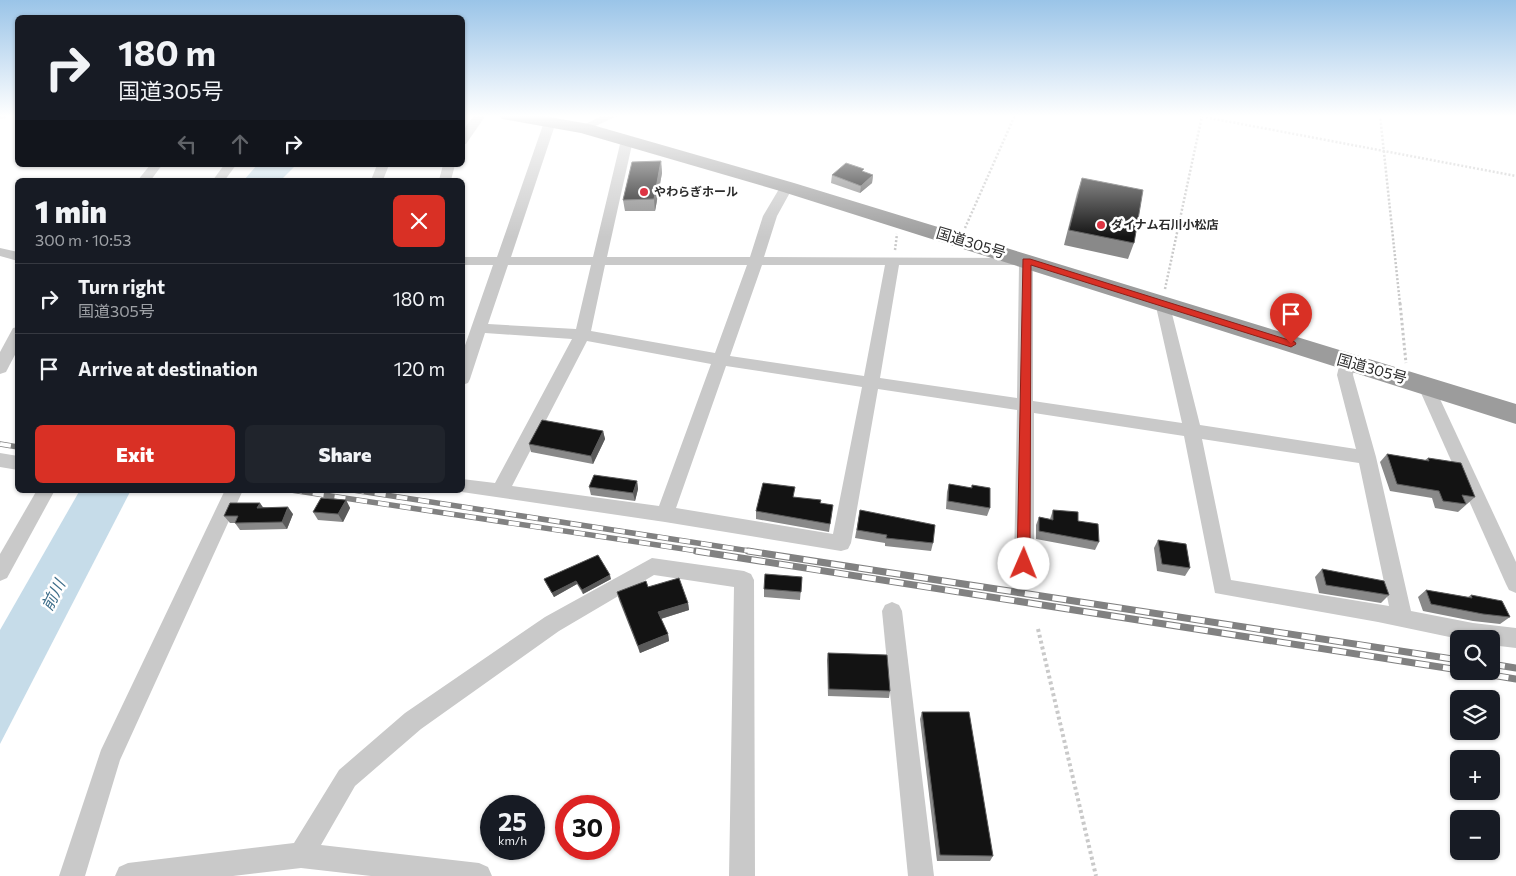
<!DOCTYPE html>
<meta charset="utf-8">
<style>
body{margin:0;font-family:Commissioner,"Noto Sans JP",sans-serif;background:#20242c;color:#f1f3f6;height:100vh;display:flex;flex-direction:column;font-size:19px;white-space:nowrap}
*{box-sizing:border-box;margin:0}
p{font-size:16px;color:#9ea1a6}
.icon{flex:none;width:28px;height:28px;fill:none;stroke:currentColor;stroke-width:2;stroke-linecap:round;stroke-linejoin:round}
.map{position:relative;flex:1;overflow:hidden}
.details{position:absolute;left:15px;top:178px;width:450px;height:315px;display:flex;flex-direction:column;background:#171b24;border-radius:8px;box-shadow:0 1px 4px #0004}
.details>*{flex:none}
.top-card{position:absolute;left:15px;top:15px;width:450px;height:152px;border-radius:8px;box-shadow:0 1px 4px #0004;background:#171b24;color:#f1f3f6;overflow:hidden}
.controls{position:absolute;left:1450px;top:630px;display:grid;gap:10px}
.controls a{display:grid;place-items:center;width:50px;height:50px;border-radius:8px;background:#171b24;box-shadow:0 1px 4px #0004;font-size:25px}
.speed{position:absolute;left:480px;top:795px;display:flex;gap:10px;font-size:25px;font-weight:700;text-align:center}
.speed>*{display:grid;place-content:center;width:65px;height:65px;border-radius:50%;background:#171b24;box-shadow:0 1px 4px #0004;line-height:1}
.speed small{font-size:12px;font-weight:400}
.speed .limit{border:8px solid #d22;background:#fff;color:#111}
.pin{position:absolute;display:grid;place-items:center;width:42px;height:42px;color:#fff;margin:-51px -21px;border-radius:50% 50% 50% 0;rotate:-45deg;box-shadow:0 0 5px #0007}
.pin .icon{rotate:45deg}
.me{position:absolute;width:55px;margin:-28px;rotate:1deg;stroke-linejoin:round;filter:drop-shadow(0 0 4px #0008)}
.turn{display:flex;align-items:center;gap:18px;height:105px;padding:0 20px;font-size:22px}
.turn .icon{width:65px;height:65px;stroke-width:2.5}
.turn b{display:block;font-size:35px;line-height:42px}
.lanes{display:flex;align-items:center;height:48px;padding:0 20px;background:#0003;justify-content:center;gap:25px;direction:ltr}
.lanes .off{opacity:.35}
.round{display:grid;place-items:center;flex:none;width:52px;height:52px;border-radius:8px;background:#20242c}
.headline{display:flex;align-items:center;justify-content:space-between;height:85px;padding:0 20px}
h1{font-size:30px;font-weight:800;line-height:38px}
.button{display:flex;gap:10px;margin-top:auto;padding:10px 20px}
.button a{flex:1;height:58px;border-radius:8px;background:#d93025;color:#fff;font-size:20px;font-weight:800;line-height:58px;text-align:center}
.button a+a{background:#20242c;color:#f1f3f6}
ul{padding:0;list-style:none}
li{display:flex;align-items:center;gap:15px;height:70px;padding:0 20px;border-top:1px solid #363941}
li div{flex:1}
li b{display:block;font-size:19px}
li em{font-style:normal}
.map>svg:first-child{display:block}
.water{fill:#c6dce9}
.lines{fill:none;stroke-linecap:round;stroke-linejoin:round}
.path-far2{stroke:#c9c9c9;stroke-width:2.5;stroke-dasharray:2 2;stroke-linecap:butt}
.path-far1{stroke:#c9c9c9;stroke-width:3;stroke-dasharray:2.5 2.5;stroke-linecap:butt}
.path{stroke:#c9c9c9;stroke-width:4;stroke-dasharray:3 3;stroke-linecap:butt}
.minor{fill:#c9c9c9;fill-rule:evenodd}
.tertiary{fill:#c9c9c9;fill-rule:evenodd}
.trunk{fill:#9c9c9c;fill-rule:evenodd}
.rail-far1-casing{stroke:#818181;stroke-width:5.5}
.rail-casing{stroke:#818181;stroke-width:7}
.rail-far1{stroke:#fff;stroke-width:4;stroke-dasharray:11;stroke-linecap:butt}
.rail{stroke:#fff;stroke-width:5;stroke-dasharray:14;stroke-linecap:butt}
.wall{fill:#898989}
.shaded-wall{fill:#5a5a5a}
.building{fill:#131313;stroke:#5a5a5a}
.route{fill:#d93025;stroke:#8d1f18}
.poi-dot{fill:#dd3443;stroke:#fff;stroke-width:2}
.labels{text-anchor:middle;stroke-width:5;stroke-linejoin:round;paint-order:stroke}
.far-poi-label{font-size:12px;font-weight:bold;fill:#2c2c2c;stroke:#fff;text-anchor:start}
.street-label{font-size:15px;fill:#2c2c2c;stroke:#fff}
.water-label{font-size:16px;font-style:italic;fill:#3e6e8a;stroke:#fff}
</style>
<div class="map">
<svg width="1516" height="876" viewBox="0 0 1516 876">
<rect width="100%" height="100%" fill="#fff"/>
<g class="water">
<path d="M257 165H296L281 180H244Z"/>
<path d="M80 490H131L0 744V630Z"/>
</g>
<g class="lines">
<g class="path-far2">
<path d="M1194 115 1516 176"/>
<path d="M1380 115 1400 304"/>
<path d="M965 228 1015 115"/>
<path d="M895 250 897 234"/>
<path d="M1165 289 1202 116"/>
</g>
<path class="path-far1" d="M1400 303 1406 363"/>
<path class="path" d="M1038 629 1096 876"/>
<g class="minor">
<path d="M474 115H486L466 144H462V132Z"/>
<path d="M604 115H619L587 130 583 132 577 128Z"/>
<path d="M550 119 556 122 511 257H593L621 140 627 136 633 140 607 257H750L763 216 782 184 787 183 793 187 777 216 764 257 1031 258 1033 261V401L1182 423 1155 302 1162 297 1169 302 1200 425 1356 449 1337 375 1341 358H1353L1355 362 1353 375 1376 457 1411 611 1473 623 1516 628V648L1491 645V639H1459L1378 622 1215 593 1184 436 1034 413V564L1031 570 1024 572 1017 570 1014 564 1017 410 878 389 851 543 848 549 841 551 665 522 455 491 462 490V479L495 483 572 339 485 333 470 379 468 383 462 385V354L493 265H462V257H497L544 122ZM508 265H591L576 329 488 324ZM605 265H747L715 353 591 331ZM762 265H885L864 376 730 356ZM899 265H1019L1017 398 880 378ZM587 341 711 364 659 506 512 486ZM726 366 862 387 833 534 676 508ZM1202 439 1359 463 1389 606 1231 580Z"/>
<path d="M150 165H162L151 180H138Z"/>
<path d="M224 165H236L225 180H213Z"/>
<path d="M377 165H389L383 180H371Z"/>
<path d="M443 165H455L451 180H439Z"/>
<path d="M0 248 18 252V261L0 256Z"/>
<path d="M18 327V349L6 372 0 374V352L13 328Z"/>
<path d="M1425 378 1431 380 1433 384 1516 562V593L1509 590 1506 584 1417 384 1419 380Z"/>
<path d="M0 453 18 456V470L0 467Z"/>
<path d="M37 490H55L7 578 0 581V554Z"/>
<path d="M225 490H243L120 760 85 876H59L101 750Z"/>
<path d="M652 558 744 571 751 574 754 580 755 876H729L734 587 654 575 559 631 421 729 355 786 321 845 479 863 488 867 492 876H371L301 868 233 876H115L119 867 128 863 294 843 339 770 405 713 545 617Z"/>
<path d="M892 602 899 605 902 611 934 876H908L882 611 885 605Z"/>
</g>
<path class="tertiary" d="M0 115H8L6 118 0 119Z"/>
<path class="trunk" d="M499 115H538L589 124 794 183 1516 404V424L780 191 581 133 508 120 502 119Z"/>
<defs>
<g id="rail-far1">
<path d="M0 444 18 447"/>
<path d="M291 490 704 552"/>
<path d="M353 490 756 552"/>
</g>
<g id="rail">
<path d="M696 551 1459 670"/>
<path d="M748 551 1459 660"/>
<path d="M1491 664 1516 668"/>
<path d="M1467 671 1516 679"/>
</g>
</defs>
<use href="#rail-far1" class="rail-far1-casing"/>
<use href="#rail" class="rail-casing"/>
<use href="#rail-far1" class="rail-far1"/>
<use href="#rail" class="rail"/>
</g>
<g class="wall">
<path d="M661 161 662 173 655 211H625L623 200Z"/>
<path d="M864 172 873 175 872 183 860 193 831 183 832 175Z"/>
<path d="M1082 178 1134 243 1128 259 1064 245 1077 193Z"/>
<path d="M603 431 605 439 593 464 531 452 529 444Z"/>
<path d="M1387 454 1425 460 1428 458 1475 497 1458 512 1435 508 1432 498 1390 491 1380 462Z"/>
<path d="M637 481 638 489 635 501 591 495 589 487Z"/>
<path d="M949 484 971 488 972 485 990 508 987 516 946 509 947 492Z"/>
<path d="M794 497 820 503 832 513 829 532 756 519V511Z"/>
<path d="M346 500 350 508 343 522 318 520 313 512Z"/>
<path d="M263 507 293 514 287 529 240 530 235 523H230L224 516Z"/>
<path d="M860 510 933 543 931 551 885 546V543L855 538Z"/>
<path d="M1053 510 1078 521 1099 542 1095 550 1036 539V525L1039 517 1050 519Z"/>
<path d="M1158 540 1190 568 1185 576 1157 571 1154 548Z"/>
<path d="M1322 569 1389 595 1381 603 1319 593 1315 577Z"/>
<path d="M802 577 800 600 764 597V589Z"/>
<path d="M544 579H611L583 594 577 584 554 597 545 582Z"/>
<path d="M648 587 688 603 689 610 661 619 668 634 669 641 640 653 619 600 617 592Z"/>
<path d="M1426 590 1468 597 1471 595 1510 617 1500 624 1473 621 1423 611 1418 597Z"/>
<path d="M828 653 890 691 889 698 828 696 827 660Z"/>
<path d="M922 712 993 856 990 861H937L920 719Z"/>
</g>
<g class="shaded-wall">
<path d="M661 161 662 173 655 211 654 199Z"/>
<path d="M873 175 872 183 860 193 861 186Z"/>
<path d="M603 431 605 439 593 464 591 456Z"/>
<path d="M637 481 638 489 635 501 633 493Z"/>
<path d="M346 500 350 508 343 522 338 514Z"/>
<path d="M260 503 265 510 257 508Z"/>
<path d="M288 507 293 514 287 529 282 522Z"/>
<path d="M610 575 611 579 583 594 582 590Z"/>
<path d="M576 581 577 584 554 597 552 593Z"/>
<path d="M688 603 689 610 660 619 658 612Z"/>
<path d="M668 634 669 641 640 653 638 646Z"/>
</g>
<g class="building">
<path d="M661 161 654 199 623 200 632 162Z"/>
<path d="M846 163 864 169 862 171 873 175 861 186 832 175Z"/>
<path d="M1082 178 1143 190 1134 243 1069 230Z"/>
<path d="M542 420 603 431 591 456 529 444Z"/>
<path d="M1387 454 1429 461 1428 458 1461 463 1475 497 1462 495 1466 504 1443 501 1439 491 1397 484Z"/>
<path d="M594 475 637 481 633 493 589 487Z"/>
<path d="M763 483 795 487 793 497 821 500 820 503 833 505 830 524 756 511Z"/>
<path d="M949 484 972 488V485L990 488V508L948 501Z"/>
<path d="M321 498 346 500 338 514 313 512Z"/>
<path d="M230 503H260L257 508 288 507 282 522 235 523 238 516H224Z"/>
<path d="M860 510 935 525 933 543 886 538 887 535 857 530Z"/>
<path d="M1053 510 1078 512V521L1098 524 1099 542 1039 531V517L1053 520Z"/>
<path d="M1158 540 1186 544 1190 568 1162 564Z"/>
<path d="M598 555 610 575 582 590 576 581 552 593 544 579Z"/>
<path d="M1322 569 1384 581 1389 595 1326 585Z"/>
<path d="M765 574 802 577 801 592 764 589Z"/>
<path d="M679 578 688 603 658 612 668 634 638 646 617 592 646 581 648 587Z"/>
<path d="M1426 590 1472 598 1471 595 1502 601 1510 617 1483 614 1431 604Z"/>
<path d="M828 653 887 655 890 691 829 689Z"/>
<path d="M922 712H969L993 856 940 855Z"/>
</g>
<linearGradient id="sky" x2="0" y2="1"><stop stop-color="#9ac4e8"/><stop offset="0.49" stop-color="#fff"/><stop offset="1" stop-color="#fff" stop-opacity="0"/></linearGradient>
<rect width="1516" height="237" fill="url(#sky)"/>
<path class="route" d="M1023 259H1030L1295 342 1296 344 1291 347 1288 346 1031 265 1030 564 1024 569 1017 564Z"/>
<g class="poi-dot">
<circle cx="644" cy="192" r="5"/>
<circle cx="1101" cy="225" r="5"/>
</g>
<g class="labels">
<g class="far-poi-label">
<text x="654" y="196">やわらぎホール</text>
<text x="1111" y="229">ダイナム石川小松店</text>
</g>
<g class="street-label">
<text transform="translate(971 243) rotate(17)" y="5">国道305号</text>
<text transform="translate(1372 369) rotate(16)" y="5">国道305号</text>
</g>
<g class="water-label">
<text transform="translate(53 595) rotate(-63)" y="6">前川</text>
</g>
</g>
</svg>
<div class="controls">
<a><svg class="icon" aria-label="search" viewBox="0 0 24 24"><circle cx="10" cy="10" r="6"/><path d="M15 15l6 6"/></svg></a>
<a><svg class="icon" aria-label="layers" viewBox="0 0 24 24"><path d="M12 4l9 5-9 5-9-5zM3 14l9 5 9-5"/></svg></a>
<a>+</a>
<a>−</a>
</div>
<div class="speed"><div>25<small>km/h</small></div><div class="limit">30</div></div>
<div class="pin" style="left:1291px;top:344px;background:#d93025"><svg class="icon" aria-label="arrive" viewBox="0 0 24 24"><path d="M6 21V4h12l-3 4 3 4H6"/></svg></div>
<svg class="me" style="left:1024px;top:564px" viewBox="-20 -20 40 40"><circle r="19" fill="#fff"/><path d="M0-13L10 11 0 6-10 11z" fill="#d93025"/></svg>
<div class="top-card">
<div class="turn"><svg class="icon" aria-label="right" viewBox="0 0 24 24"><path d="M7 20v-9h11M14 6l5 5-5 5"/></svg><div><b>180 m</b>国道305号</div></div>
<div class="lanes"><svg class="icon off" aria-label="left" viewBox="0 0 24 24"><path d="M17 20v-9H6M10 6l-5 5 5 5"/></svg><svg class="icon off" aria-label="ahead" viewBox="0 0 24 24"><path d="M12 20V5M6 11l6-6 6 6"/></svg><svg class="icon" aria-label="right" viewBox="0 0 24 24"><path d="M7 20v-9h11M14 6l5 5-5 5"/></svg></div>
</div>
<section class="details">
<div class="headline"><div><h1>1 min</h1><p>300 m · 10:53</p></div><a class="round" style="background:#d93025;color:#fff"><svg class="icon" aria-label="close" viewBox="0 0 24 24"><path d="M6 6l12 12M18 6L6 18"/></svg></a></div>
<ul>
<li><svg class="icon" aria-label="right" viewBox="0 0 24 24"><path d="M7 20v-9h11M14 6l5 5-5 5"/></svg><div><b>Turn right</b><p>国道305号</p></div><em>180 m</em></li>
<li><svg class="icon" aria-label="arrive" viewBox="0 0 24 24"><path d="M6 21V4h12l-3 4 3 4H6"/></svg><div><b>Arrive at destination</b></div><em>120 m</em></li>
</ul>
<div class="button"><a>Exit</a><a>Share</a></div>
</section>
</div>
